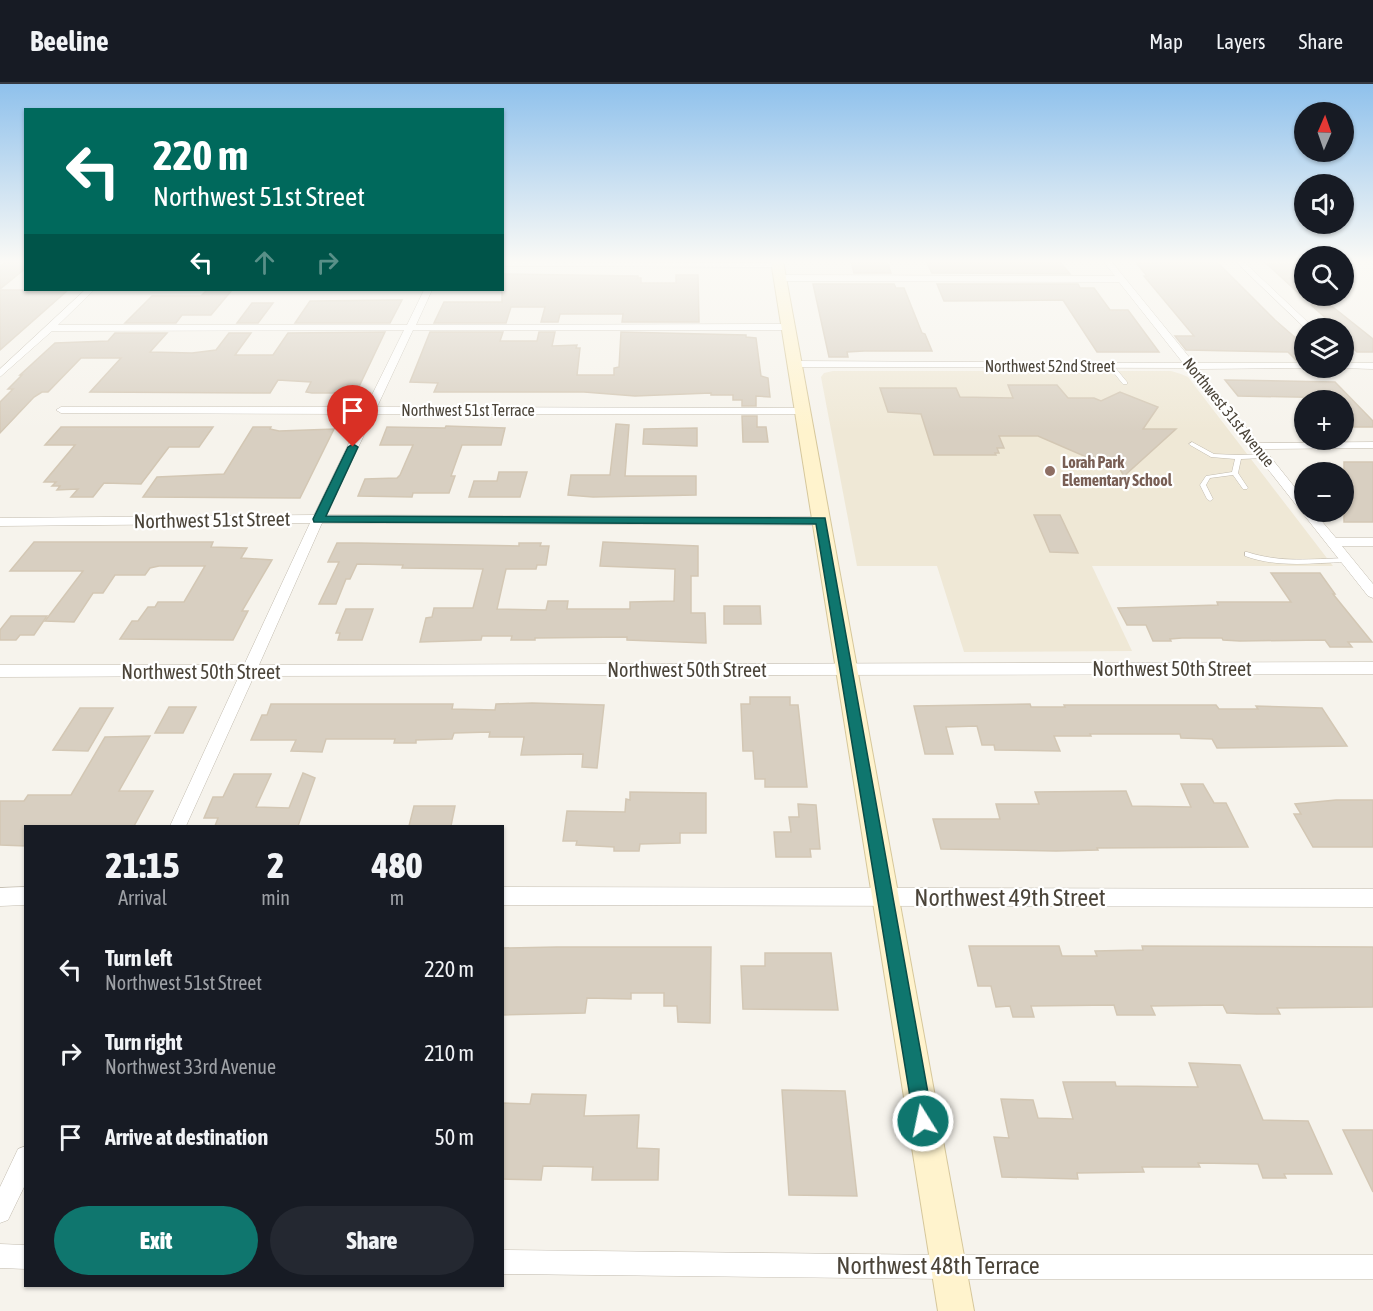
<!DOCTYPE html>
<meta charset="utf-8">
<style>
body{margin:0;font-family:"Asap Condensed",sans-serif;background:#242831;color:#f1f3f6;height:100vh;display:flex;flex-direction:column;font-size:22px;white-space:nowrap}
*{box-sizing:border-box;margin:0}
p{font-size:20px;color:#9ea1a6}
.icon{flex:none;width:33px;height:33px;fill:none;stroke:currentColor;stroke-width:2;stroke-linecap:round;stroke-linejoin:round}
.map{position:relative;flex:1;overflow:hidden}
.sheet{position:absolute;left:24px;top:741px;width:480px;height:462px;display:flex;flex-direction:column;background:#171b24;border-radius:0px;box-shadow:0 2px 4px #0004}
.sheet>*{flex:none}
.guide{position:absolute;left:24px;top:24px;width:480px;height:183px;border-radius:0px;box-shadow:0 2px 4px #0004;background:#00695c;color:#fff;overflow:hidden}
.needle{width:39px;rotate:2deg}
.buttons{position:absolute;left:1294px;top:18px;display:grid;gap:12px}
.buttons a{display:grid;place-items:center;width:60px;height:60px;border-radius:50%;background:#171b24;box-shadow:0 2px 4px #0004;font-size:30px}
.pin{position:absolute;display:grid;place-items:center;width:51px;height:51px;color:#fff;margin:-62px -26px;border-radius:50% 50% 50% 0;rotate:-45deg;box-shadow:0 0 6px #0007}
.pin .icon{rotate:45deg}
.me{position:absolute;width:66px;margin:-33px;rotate:350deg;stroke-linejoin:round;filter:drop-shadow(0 0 4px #0008)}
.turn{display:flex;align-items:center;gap:21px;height:126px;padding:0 30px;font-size:27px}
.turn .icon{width:78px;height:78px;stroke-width:2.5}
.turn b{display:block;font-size:42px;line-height:51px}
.lanes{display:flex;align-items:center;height:57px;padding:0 30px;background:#0003;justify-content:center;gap:30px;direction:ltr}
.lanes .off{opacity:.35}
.eta{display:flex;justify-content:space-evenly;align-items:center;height:102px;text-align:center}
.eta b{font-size:36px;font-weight:800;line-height:42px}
.cta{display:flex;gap:12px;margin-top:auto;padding:12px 30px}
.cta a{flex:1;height:69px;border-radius:36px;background:#0f766e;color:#fff;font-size:24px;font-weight:800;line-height:69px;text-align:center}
.cta a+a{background:#242831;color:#f1f3f6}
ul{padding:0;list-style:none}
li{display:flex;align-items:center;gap:18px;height:84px;padding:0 30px}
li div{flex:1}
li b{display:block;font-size:22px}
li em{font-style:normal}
header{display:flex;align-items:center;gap:36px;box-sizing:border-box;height:84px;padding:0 30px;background:#171b24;border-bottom:2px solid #363941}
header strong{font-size:28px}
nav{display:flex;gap:33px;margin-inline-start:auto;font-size:21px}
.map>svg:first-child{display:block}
.education{fill:#efe8d6}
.building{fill:#d8cfc1;stroke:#d3c7b4;stroke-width:1.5}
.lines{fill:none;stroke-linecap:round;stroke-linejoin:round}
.service-casing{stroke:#c2bbae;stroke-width:1}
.minor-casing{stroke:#c2bbae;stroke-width:1}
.secondary-casing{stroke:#d6c79b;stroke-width:2}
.service{fill:#fff;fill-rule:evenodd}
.minor{fill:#fff;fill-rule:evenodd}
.secondary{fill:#fff3cd;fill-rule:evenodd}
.route{fill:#0f766e;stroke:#0a4d48;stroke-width:1.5}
.education-dot{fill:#8d6e63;stroke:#fff;stroke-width:2}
.labels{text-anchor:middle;stroke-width:4.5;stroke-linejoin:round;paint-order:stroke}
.far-street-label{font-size:16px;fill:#4b4439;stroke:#fff}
.far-education-label{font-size:16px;font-weight:bold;fill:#785e54;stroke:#fff;text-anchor:start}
.street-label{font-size:20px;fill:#4b4439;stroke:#fff}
.near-street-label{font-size:24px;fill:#4b4439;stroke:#fff}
</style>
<header>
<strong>Beeline</strong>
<nav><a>Map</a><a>Layers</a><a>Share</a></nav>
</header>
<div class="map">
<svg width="1373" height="1227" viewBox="0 0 1373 1227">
<rect width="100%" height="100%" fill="#f6f3ec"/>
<path class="education" d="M833 287H1171L1181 290 1188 293 1333 482H1092L1132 567 964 568 937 482H857L821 293 824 289Z"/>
<g class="building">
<path d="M7 177H26V184L0 205V182Z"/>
<path d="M851 177H887L891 189H854Z"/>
<path d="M926 177H1059L1070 190 932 189Z"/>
<path d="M1156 177H1216L1275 236 1305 262V277H1297L1288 268 1186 266 1175 252H1194L1144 192H1147L1138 181 1137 179H1156Z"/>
<path d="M1267 180H1297L1305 187V215Z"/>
<path d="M502 190 638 192V194H641V199H676V191H698L699 238H622L623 230H560L558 238H541L545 223H511L506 239H434L444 218H502Z"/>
<path d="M813 200H894L896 204H904L922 249 925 250 932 267H864L847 268 848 273H829Z"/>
<path d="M937 200H1078L1080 204H1094L1110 226H1128L1159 268H1097L1063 216 944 217Z"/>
<path d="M0 206H68L0 266Z"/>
<path d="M207 206H232L211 231H182L176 239H125L152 212H201Z"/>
<path d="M1319 212 1373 255V268H1357L1344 256V244H1337L1311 221Z"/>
<path d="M402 216 390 239H295L310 217Z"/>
<path d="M252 219H273L258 239H237Z"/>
<path d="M385 248 356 309H312L306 308 311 298 278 296 270 309H263L90 308 121 274H81L48 308H42L34 313 0 349V318L13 305H8L22 291H20L55 259 108 257 115 249H167L150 268 192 269 216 266 229 249H251L235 271H273L288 249Z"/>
<path d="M430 248H503L500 257H537L539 248H555L552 262 577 261 576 264H580L577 291H614V284L619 283 621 248 746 251V253L756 254 761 292 768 294 770 313 756 312V322H742V316H733V311H711V309L635 312 584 308H434L438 299 410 298Z"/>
<path d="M1225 296 1335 298 1373 337V343H1344V314L1238 312Z"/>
<path d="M1008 301H1057L1068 314H1094L1101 317 1120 308 1158 323 1143 345H1176L1124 392 1118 382H1107L1038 352H999L1004 364H997L999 369H995L996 371H934L921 330 888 328 880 304H956L960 313 1013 314Z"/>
<path d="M742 332H757V343H766L768 358H743Z"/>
<path d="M616 340 629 341 625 392H696V411L593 413 568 411 571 391H610Z"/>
<path d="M446 342 505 344 501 361H462L451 392H455L449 409H413L412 413 358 412 365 395 397 394 400 391 413 361H380L387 343 445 344Z"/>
<path d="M61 343H213L199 363H169L141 400 104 399 93 413H71L78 405 57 406 60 402H52L56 398H44L75 361H45Z"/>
<path d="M253 343H271L270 345 279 347 334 345 300 414 143 413 157 393 224 390Z"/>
<path d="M697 344V362L643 360 644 345Z"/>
<rect x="1344" y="378" width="29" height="60"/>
<path d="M499 388H527L520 413H469L474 397H497Z"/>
<path d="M1034 431H1060L1078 469 1050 468Z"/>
<path d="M34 458H213L211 463 247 464 241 474 272 476 242 527H248L233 556 120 555 132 537H138L148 523H155L158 518H184L205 482H159L150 484 145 491H115L103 509H93L74 538 45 537 83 487H10Z"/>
<path d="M603 458 698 462V492H691V529H705L706 559 627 556V553L535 554V556H511L512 552H482L481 556 420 558 426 534 432 533 434 524H473L483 485 402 484 403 481 357 480 350 495H346L336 520H319L339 478H328L337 459H358L519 462V459H541L540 462H549L546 481H537L536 485H506L497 525 546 526 548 517H568L567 525H630V518L674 517 675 485 600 482Z"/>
<path d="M1271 489H1320L1335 510H1333L1372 558H1348L1352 563H1330L1325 556 1240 557 1223 556 1222 554H1182L1170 555 1171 557H1153L1146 541H1127L1118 524 1218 521 1217 518H1291Z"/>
<path d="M724 522H760L761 540H724Z"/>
<path d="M346 525H373L362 556H338L340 549H336Z"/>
<path d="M11 532H47L34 551H20L16 556H0V546Z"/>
<path d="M750 613H790V621H798L807 703H765V695H755L753 667H743L741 620H750Z"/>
<path d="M532 619 604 621 597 684 582 683 583 670 521 671 524 653H489L490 648 454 649 452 655 416 656V659H394L395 655H326L322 668 291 667 296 656H251L262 631H267L271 620H453L452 625 495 626 496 620Z"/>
<path d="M1030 620 1031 623H1065L1064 621H1216L1219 625H1258L1256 622 1322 624 1347 662 1217 664 1212 655 1181 654 1180 650H1090L1091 652H1054L1060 667 995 666 994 661H982L977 642 946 643 953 670H925L914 622Z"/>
<path d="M169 623H196L183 649H155Z"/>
<path d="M80 624H113L88 667 53 666Z"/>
<path d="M150 652 119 707H153L134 742H26V762L0 761V717H24L28 711H71L105 653Z"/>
<path d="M303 689 315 694 298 742H215L218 734H204L213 713H223L234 690H271L256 723 289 724Z"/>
<path d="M1181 700H1203L1214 719H1226L1248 763 1097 764 1098 766 1056 767 941 765 933 735H1000L996 720H1039L1035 708 1126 707 1132 722 1191 723Z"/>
<path d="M630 708 706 709V749H680V759L640 760 639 767H614V763L576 761 577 757H563L567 727 625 728 626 715 630 716Z"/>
<path d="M1336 716H1373V763H1313L1294 730H1301L1295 720Z"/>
<path d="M798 720 816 721 820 765H810L811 773H776L774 748H791L789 733H799Z"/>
<path d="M414 722H455L451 742H409Z"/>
<path d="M969 862H1059L1062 872H1097L1095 867 1143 866 1142 862 1373 863V923L1277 924 1280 930H1257L1227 929 1223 921 1151 922 1155 931H1117L1114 921 1031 922 1034 933H1013L1010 922 996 923 991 902H978Z"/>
<path d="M557 863H711L710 939 678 938 677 922H664V909H631V915L587 914 585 929 502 931V864Z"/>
<path d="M765 869H831L838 926 743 925 741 882H765Z"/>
<path d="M1189 979 1240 981 1263 1036 1308 1037 1332 1090H1284L1286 1094H1263L1258 1080 1198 1079 1200 1083H1142L1144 1088 1077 1089 1078 1095 1002 1093 994 1053 1009 1054 1001 1015 1033 1016 1038 1034 1073 1035 1063 998H1115L1116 1002 1198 1003Z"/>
<path d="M782 1006 845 1007 857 1112 789 1111Z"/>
<path d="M532 1010 586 1011 584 1032 639 1031 637 1064 659 1065 658 1096H592L593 1083 543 1082 541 1096 502 1095V1019L530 1020Z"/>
<path d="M1343 1046H1373V1108Z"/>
</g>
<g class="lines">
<defs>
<g id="service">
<path d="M1109 281H1113L1127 298V300H1123L1109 283Z"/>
<path d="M1192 358 1214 370 1238 371 1264 370 1267 372 1264 374 1241 375 1238 389 1248 404 1247 405H1243L1233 391 1210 394 1206 401 1213 415 1210 417 1207 415 1200 401 1206 392 1232 388 1235 375 1211 373 1190 361 1189 360Z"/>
<path d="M1245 468H1247C1281 479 1311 475 1346 474L1349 476 1346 478C1312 479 1277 484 1245 472Z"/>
</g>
<g id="minor">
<path d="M1103 177H1111L1194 279H1305V284H1309L1198 285 1259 359 1373 358V364L1264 365 1305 416V428H1314L1336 454H1373V462H1342L1373 500V514L1368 512 1188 284 795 283 790 280 795 277 1183 279 1119 198 780 197 776 194 780 191 1115 192Z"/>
<path d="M1235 177H1243L1314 244H1305Z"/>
<path d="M1368 177H1373V180Z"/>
<path d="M502 178 778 179 782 181 778 183 502 182Z"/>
<path d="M85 206H94L58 241H407L424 206H432L416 241 788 240 793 243 788 246H413L377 323 803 324 808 327 803 330H374L326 431 821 433 827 437 821 441 322 439 259 581 1373 578V590L254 592 186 742H170L239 592 0 593V581H244L310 439 0 442V434L314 431 363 330 61 329 56 326 61 323H366L404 246 52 247 0 293V285Z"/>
<path d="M1344 279H1373V285L1341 284H1344Z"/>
<path d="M26 803V821L0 822V804Z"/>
<path d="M502 803 1373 805V823L502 821Z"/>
<path d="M26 1062V1099L8 1136 0 1139V1103L18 1065Z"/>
<path d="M0 1160 26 1161V1185L0 1184Z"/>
<path d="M502 1166 948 1171H1373V1195H948L502 1190Z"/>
</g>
<path id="secondary" d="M771 177H783L974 1227H938Z"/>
</defs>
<use href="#service" class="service-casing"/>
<use href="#minor" class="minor-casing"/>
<use href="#secondary" class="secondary-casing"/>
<use href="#service" class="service"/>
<use href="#minor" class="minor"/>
<use href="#secondary" class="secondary"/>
</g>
<linearGradient id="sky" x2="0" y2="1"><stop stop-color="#8fc1ec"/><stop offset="0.51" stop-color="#fbfaf6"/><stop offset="1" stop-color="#fbfaf6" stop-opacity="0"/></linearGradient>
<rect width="1373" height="348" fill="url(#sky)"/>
<path class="route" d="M353 360 358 363 326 432 825 434 933 1037 930 1044 923 1047 916 1044 914 1037 816 440 314 438 313 435 348 363Z"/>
<circle class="education-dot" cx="1050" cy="387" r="6"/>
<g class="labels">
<g class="far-street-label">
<text x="1050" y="288">Northwest 52nd Street</text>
<text x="468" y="332">Northwest 51st Terrace</text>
<text transform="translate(1229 328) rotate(51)" y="6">Northwest 31st Avenue</text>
</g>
<g class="far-education-label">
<text x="1062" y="384">Lorah Park<tspan x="1062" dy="18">Elementary School</tspan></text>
</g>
<g class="street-label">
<text transform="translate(212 436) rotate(-1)" y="7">Northwest 51st Street</text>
<text x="1172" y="592">Northwest 50th Street</text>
<text x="687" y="593">Northwest 50th Street</text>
<text x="201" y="595">Northwest 50th Street</text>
</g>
<g class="near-street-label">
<text x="1010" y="822">Northwest 49th Street</text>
<text x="938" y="1190">Northwest 48th Terrace</text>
</g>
</g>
</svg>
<div class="buttons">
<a><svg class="needle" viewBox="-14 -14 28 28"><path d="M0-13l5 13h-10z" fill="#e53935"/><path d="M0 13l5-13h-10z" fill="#9ea1a6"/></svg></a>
<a><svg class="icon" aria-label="sound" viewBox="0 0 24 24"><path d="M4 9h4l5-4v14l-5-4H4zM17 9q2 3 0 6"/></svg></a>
<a><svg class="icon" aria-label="search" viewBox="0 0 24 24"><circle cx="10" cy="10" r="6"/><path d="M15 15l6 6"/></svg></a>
<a><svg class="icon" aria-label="layers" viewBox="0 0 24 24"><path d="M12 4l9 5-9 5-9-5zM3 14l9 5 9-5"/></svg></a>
<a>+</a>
<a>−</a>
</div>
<div class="pin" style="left:353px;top:363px;background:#d93025"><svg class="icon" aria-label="arrive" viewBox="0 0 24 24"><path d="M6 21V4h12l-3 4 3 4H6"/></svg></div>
<svg class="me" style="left:923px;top:1037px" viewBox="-20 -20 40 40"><circle r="17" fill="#0f766e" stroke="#fff" stroke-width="3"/><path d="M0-11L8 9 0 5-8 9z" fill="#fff"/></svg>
<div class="guide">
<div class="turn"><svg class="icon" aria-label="left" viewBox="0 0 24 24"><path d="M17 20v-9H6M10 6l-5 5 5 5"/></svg><div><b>220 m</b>Northwest 51st Street</div></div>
<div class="lanes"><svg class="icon" aria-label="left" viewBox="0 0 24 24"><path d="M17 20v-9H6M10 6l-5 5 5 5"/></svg><svg class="icon off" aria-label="ahead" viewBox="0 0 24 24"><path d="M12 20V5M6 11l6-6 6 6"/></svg><svg class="icon off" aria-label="right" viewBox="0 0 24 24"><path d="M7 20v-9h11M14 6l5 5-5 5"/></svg></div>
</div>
<section class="sheet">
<div class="eta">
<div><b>21:15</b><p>Arrival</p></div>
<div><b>2</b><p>min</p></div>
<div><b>480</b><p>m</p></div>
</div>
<ul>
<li><svg class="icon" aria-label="left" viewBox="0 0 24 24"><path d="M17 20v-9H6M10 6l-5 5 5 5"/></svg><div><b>Turn left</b><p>Northwest 51st Street</p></div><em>220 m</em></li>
<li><svg class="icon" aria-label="right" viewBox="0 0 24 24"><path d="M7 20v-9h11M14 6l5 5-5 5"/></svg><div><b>Turn right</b><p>Northwest 33rd Avenue</p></div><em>210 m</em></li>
<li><svg class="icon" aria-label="arrive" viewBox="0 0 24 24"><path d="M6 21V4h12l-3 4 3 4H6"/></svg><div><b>Arrive at destination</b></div><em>50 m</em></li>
</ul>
<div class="cta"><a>Exit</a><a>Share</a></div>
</section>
</div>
